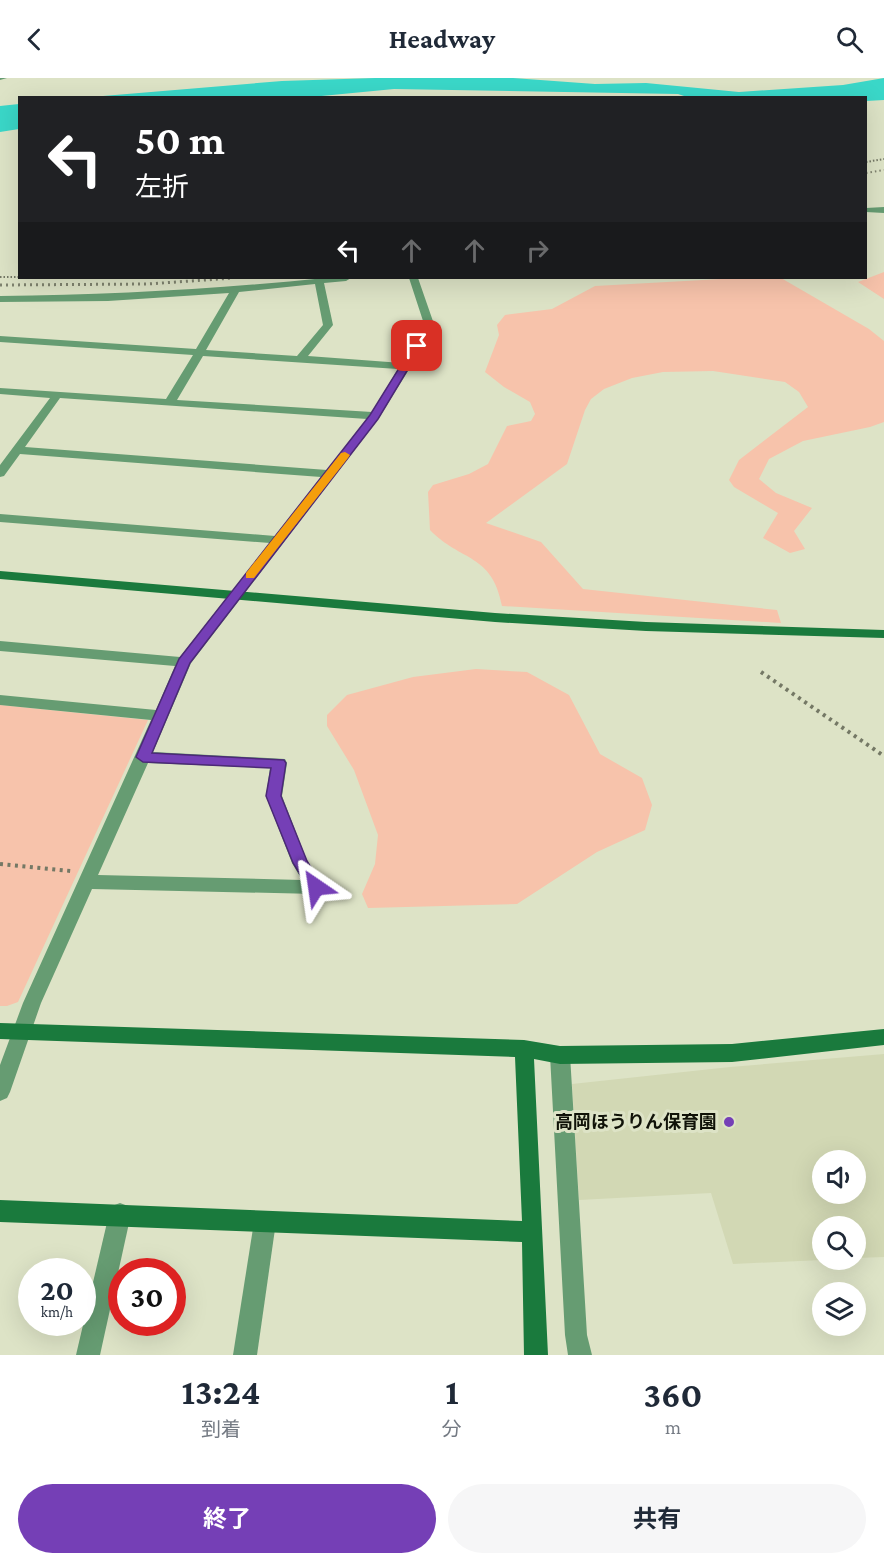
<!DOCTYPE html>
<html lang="ja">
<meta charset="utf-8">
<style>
body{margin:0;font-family:"Crimson Pro","Noto Sans JP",serif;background:#f6f6f7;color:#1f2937;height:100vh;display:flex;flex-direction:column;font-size:22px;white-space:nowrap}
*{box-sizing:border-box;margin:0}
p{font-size:20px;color:#747a83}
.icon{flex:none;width:33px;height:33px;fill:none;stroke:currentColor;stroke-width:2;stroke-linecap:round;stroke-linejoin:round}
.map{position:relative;height:1277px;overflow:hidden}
.panel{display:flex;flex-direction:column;background:#fff;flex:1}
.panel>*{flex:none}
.hud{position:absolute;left:18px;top:18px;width:849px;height:183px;border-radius:0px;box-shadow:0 6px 24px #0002;background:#202124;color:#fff;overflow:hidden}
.fabs{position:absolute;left:812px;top:1072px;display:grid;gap:12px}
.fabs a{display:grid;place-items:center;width:54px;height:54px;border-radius:50%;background:#fff;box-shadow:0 6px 24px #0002;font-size:30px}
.speed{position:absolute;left:18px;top:1180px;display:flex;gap:12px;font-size:30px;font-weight:700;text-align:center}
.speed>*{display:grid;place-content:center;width:78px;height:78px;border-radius:50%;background:#fff;box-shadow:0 6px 24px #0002;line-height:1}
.speed small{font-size:15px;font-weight:400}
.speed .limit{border:9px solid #d22;background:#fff;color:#111}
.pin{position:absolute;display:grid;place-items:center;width:51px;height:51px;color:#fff;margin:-26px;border-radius:12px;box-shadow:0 3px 9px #0006}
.me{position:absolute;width:66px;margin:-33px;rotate:328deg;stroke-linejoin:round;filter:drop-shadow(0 0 4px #0008)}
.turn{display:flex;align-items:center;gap:21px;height:126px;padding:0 18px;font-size:27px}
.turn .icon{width:78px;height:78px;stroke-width:2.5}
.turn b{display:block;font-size:42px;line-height:51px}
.lanes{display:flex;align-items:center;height:57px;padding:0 18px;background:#0003;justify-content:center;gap:30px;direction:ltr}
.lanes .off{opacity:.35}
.eta{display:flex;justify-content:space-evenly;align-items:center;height:102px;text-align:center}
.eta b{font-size:36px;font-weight:700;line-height:42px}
.action{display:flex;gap:12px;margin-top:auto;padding:12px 18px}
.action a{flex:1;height:69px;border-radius:36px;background:#753fb6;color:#fff;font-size:24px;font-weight:700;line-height:69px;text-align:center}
.action a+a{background:#f6f6f7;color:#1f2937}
header{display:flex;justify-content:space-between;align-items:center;height:78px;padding:0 18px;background:#fff;font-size:27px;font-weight:700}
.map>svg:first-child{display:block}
.built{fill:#d2d8b4;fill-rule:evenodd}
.green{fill:#f7c3ab}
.water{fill:#3ad7c8}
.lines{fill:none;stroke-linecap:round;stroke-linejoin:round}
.path-far1{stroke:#747865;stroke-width:2;stroke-dasharray:1.5 2;stroke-linecap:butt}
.path{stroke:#747865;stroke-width:4;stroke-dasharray:3 4.5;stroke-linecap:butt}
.street{fill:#669c72;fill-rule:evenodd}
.secondary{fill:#1a7a3d;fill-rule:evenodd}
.rail-far1{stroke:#7f836f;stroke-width:2;stroke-dasharray:1.5 3;stroke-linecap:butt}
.rail{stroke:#7f836f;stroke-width:3;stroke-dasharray:2 4;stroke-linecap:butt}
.route{fill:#753fb6;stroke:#4c2976;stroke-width:1.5}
.slow{fill:#f59e0b}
.poi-dot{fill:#753fb6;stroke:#dde3c6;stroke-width:2}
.labels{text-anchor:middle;stroke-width:6;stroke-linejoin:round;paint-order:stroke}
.near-poi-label{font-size:18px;font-weight:bold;fill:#101208;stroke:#dde3c6;text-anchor:end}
</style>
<header><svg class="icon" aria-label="back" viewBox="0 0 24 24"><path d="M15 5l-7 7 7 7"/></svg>Headway<svg class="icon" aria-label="search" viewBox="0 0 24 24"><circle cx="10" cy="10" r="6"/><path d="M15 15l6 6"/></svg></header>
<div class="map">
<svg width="884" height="1277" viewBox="0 0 884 1277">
<rect width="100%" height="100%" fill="#dde3c6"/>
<path class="built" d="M884 976V1179L855 1180V1149H822V1182L733 1186 711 1115 579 1122 572 1006 730 989ZM822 1083H855V1116H822Z"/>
<g class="green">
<path d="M884 194V221L858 204Z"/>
<path d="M739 200H781L869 251 884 263V344L870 349 803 363 769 381 759 401 776 415 812 430 794 453 805 471 790 475 763 460 778 435 734 409 729 402 739 382 808 329 799 314 785 304 713 293 663 294 632 300 604 311 591 321 585 332 567 386 486 445 541 464 583 511 777 532 781 545 502 528C492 475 461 484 430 452L428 414 433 407 469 396 488 386 507 348 531 343 535 336 530 324 504 309 485 294 499 257 497 247 505 237 552 231 595 208Z"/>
<path d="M476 591 527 594 569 617 600 676 642 700 652 727 645 752 597 774 517 826 368 830 362 816 375 786 378 757 354 692 327 648V637L347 617 413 599Z"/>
<path d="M0 627 148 642 18 924 7 928H0Z"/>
</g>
<g class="water">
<path d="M375 0H513L595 6 646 5 739 14 843 7 884 0V22L866 23V20H690L678 16 394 11 301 20 91 19 282 3Z"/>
<path d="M19 26V51L0 54V28Z"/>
</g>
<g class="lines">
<g class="path-far1">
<path d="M866 84 884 81"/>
<path d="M0 199H20"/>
</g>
<g class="path">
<path d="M761 594 884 678"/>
<path d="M0 786 71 793"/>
</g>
<g class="street">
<path d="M0 0H7L0 2Z"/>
<path d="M884 129V135L866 134V130Z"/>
<path d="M325 200H351L346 203 324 205 333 247 308 278 402 285 425 249 409 200H418L435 249 379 340 191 585 153 674 285 681 287 685 282 718 307 783 325 809 322 814 316 816 92 811 41 925 10 1014 7 1020 0 1023V987L23 925 151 642 0 627V617L156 632 175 588 0 573V563L180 579 270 465 0 444V436L275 458 321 399 20 376 4 398 0 399V387L50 320 0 316V310L166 321 193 277 0 264V258L196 271 229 215 108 223 0 224V218C109 217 216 211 325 200ZM315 206 323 247 297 278 206 272 239 214ZM203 278 398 291 372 334 177 322ZM60 320 367 341 327 392 25 369ZM148 685 270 690 266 718 292 785 302 802 98 797Z"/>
<path d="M560 968 567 971 570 977 587 1257 592 1277H568L565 1257 550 977 553 971Z"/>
<path d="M120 1125 128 1128 131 1136 100 1277H76L109 1136 112 1128Z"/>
<path d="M265 1133 273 1136 276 1144 257 1277H233L254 1144 257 1136Z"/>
</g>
<g class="secondary">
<path d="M0 493 495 535 646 544 884 552V560L646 553 495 544 0 501Z"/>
<path d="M0 945 524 962 560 968 732 966 884 951V967L732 984 560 986 534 981 548 1277H524L522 1164 0 1144V1122L522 1143 515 979 0 961Z"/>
</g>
<path class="rail-far1" d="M866 95 884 92"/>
<path class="rail" d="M0 207 148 206 233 200"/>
</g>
<path class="route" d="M414 266 422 268 378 341 190 585 152 675 284 682 286 685 281 718 307 783 323 809 321 813 316 815 310 813 293 785 266 718 271 690 143 684 136 679 179 581 370 337Z"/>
<path class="slow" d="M345 374 350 377 348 380 254 500H246V495L341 375Z"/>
<circle class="poi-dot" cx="729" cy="1044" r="6"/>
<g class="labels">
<g class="near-poi-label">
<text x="717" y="1050">高岡ほうりん保育園</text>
</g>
</g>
</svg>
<div class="fabs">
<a><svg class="icon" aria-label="sound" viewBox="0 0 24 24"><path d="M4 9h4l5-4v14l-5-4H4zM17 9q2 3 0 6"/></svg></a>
<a><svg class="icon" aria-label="search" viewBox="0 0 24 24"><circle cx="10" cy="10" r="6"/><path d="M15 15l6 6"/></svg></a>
<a><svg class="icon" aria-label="layers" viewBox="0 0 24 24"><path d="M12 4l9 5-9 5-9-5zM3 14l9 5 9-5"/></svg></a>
</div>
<div class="speed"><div>20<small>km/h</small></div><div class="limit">30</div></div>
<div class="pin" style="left:417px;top:268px;background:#d93025"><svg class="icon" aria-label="arrive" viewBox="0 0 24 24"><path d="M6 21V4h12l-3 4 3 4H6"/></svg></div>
<svg class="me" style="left:316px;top:809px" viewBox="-20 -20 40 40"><path d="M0-17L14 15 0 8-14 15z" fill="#753fb6" stroke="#fff" stroke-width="4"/></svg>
<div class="hud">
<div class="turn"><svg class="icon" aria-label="left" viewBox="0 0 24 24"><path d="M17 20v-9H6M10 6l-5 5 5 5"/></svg><div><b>50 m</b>左折</div></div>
<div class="lanes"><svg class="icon" aria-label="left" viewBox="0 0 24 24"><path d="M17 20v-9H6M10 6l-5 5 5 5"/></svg><svg class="icon off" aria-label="ahead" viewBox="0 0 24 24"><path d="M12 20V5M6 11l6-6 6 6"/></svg><svg class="icon off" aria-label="ahead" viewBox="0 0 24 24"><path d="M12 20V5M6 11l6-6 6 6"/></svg><svg class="icon off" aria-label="right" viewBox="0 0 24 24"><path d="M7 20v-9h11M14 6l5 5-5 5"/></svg></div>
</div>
</div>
<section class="panel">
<div class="eta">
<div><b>13:24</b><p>到着</p></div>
<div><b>1</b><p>分</p></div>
<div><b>360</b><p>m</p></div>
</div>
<div class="action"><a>終了</a><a>共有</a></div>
</section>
